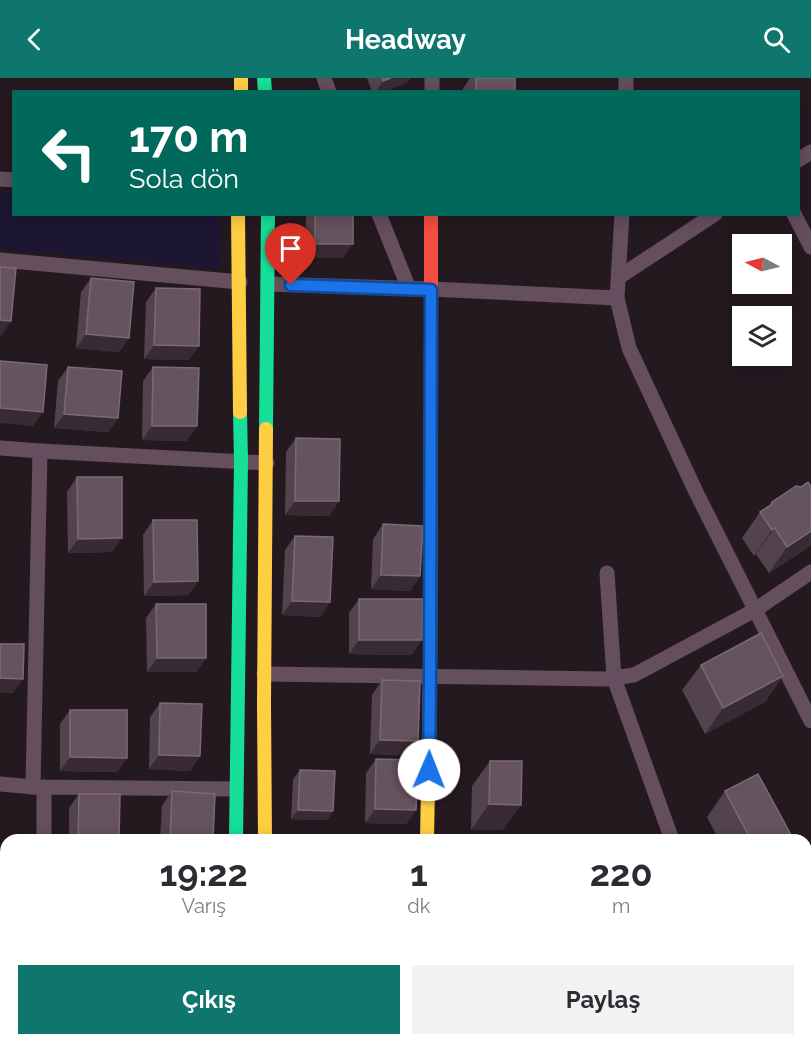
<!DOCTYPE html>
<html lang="tr">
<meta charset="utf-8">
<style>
body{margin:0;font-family:Raleway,sans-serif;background:#f2f2f3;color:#2b2b33;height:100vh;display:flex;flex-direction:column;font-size:22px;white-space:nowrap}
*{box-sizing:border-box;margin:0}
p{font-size:20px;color:#7c7c81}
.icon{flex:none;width:33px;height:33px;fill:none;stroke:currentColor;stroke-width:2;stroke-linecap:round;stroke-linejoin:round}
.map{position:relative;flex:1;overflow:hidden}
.drawer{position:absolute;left:0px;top:756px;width:812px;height:212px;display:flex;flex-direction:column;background:#fff;border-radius:18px 18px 0 0;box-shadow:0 3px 15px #0003}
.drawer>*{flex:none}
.banner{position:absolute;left:12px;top:12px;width:788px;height:126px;border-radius:0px;box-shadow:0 3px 15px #0003;background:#00695c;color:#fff;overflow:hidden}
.needle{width:39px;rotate:277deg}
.controls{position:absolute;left:732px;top:156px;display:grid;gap:12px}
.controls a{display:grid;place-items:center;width:60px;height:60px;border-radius:0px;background:#fff;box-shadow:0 3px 15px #0003;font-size:30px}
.pin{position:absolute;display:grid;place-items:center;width:51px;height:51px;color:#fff;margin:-62px -26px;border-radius:50% 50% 50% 0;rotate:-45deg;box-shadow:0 0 6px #0007}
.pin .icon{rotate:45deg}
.me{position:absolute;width:66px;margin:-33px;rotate:1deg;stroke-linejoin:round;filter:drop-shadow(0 0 4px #0008)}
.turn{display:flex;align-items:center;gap:21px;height:126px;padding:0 18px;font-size:27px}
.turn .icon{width:78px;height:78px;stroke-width:2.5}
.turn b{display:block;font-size:42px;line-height:51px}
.eta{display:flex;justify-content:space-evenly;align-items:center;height:102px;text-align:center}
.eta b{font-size:36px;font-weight:700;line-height:42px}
.action{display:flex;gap:12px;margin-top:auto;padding:12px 18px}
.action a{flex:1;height:69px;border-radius:0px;background:#0f766e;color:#fff;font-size:24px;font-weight:700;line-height:69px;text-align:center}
.action a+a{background:#f2f2f3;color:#2b2b33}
header{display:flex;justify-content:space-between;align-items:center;height:78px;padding:0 18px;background:#0f766e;color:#fff;font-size:27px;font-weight:700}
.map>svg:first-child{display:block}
.green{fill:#1d1632}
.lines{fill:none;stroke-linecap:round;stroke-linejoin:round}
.street{stroke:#654e5e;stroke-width:15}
.fast{stroke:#16e098;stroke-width:14}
.slow{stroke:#ffcf43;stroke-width:14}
.jam{stroke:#f24e42;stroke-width:14}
.wall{fill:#53434c}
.shaded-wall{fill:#392b33}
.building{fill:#65535e;stroke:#7d6975;stroke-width:1.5}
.route-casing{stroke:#114b97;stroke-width:15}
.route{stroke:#1a73e8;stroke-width:10}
</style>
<header><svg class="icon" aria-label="back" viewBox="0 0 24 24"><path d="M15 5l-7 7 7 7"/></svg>Headway<svg class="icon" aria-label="search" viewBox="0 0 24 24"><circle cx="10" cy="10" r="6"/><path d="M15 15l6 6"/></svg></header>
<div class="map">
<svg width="811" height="967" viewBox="0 0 811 967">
<rect width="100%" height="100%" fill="#251920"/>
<path class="green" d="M0 114 13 115 14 136 216 137C226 150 220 174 220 191L0 171Z"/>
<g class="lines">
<g class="street">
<path d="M324 0 329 14"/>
<path d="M432 14V0"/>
<path d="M626 14V0"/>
<path d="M798 82 811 74"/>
<path d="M0 101 14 102"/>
<path d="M379 136 409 211"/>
<path d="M622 136 617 220 629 270 696 414 811 643"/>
<path d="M794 136 811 169"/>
<path d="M0 182 240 204"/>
<path d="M619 199 715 136"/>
<path d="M268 206 431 211 617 220"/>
<path d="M0 370 40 373 267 385"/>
<path d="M607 495 614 600 672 762"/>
<path d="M264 596 606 601 634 597 755 532 811 494"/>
<path d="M0 706 33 709 236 711"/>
<path d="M33 709 40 373"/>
<path d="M44 762V709"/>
<path d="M806 928 811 924"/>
<path d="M436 962V967"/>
<path d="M44 967V962"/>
<path d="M737 967 747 962"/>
</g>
<g class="fast">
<path d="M264 0 265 14"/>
<path d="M266 351 268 136"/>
<path d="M236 762 241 383 240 334"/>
</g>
<g class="slow">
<path d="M241 0V14"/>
<path d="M238 136 240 334"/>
<path d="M265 762 264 626 266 351"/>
<path d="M427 762 430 599 431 313"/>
<path d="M235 962V967"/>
<path d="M266 962V967"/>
</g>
<path class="jam" d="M431 313V136"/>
</g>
<g class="wall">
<path d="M367 0H410L406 5 383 14H372Z"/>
<path d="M470 0H515V14H461Z"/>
<path d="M306 136H353L343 180H305Z"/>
<path d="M91 200 129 260 119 274 76 270 81 214Z"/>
<path d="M156 210 189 282 144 281 146 224Z"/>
<path d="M68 289 118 340 108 354 54 350 58 303Z"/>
<path d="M153 289 187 363 142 362 143 303Z"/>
<path d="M296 360 339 423 329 438 285 437 286 374Z"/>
<path d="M77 399 112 474 68 475 67 414Z"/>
<path d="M811 409V466L810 468 769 495 756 476 754 478 742 460 760 434 769 429 772 424Z"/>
<path d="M153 442 198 503 188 517 144 518 143 457Z"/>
<path d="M383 446 420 498 410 513 371 511 373 461Z"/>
<path d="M295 458 321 539 282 537 285 472Z"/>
<path d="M359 521 412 577 349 576V535Z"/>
<path d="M156 526 206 580 196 594H147L146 540Z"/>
<path d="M701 587 783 598 765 624 705 656 682 612Z"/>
<path d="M382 602 408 677 370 676 372 617Z"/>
<path d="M160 625 200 678 190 693 149 691 150 639Z"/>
<path d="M70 632 127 680 117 694 60 693V646Z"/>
<path d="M376 681 416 732 406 746 365 745 366 695Z"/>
<path d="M490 683 503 752H471L472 708Z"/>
<path d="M300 692 333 733 327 742 291 741 293 701Z"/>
<path d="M172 713 213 762H160L162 728Z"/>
<path d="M725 713 787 762H719L707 739Z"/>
<path d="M79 716 119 762H69V730Z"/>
<path d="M811 822V868L806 858V830Z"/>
<rect x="298" y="962" width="54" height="5"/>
<rect x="369" y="962" width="54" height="5"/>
</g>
<g class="shaded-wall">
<path d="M391 0H410L406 5 383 14H376L383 3Z"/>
<path d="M315 166H353L343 180H305Z"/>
<path d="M0 242 11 243 1 258H0Z"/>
<path d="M86 256 129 260 119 274 76 270Z"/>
<path d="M154 267 199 268 189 282 144 281Z"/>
<path d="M0 330 43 334 33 348 0 345Z"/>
<path d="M64 336 118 340 108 354 54 350Z"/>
<path d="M152 348H197L187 363 142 362Z"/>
<path d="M295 423H339L329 438 285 437Z"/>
<path d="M775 450 756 476 754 478 772 452Z"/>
<path d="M811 453V466L810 468 769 495 787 469Z"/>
<path d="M122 460 112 474 68 475 78 461Z"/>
<path d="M381 497 420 498 410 513 371 511Z"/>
<path d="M198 503 188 517 144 518 154 504Z"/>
<path d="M292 523 330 524 321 539 282 537Z"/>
<path d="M359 562H422L412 577 349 576Z"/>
<path d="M157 580H206L196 594H147Z"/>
<path d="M783 598 765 624 705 656 723 630Z"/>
<path d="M0 600 23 601 13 615H0Z"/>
<path d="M380 662 418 663 408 677 370 676Z"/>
<path d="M159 677 200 678 190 693 149 691Z"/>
<path d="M70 679 127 680 117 694 60 693Z"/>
<path d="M489 726 521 727 503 752H471Z"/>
<path d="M375 731 416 732 406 746 365 745Z"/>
<path d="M298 732 333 733 327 742 291 741Z"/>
<rect x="0" y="912" width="6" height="10"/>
</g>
<g class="building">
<path d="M382 0H391L383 3Z"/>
<rect x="476" y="0" width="39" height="14"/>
<rect x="315" y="136" width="38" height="30"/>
<path d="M0 189 16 190 11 243 0 242Z"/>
<path d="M91 200 134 204 129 260 86 256Z"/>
<path d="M156 210 200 211 199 268 154 267Z"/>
<path d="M0 283 47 287 43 334 0 330Z"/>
<path d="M68 289 122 293 118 340 64 336Z"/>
<path d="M153 289 199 290 197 348H152Z"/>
<path d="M296 360 340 361 339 423H295Z"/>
<path d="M77 399H122V460L78 461Z"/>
<path d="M808 404 811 409V453L787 469 775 450 772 452 760 434 771 427 772 424 796 408 801 409Z"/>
<path d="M153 442H197L198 503 154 504Z"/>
<path d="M383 446 423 448 420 498 381 497Z"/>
<path d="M295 458 333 459 330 524 292 523Z"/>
<path d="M359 521H423L422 562H359Z"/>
<path d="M156 526H206V580H157Z"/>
<path d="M761 555 783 598 723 630 701 587Z"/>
<path d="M0 566H24L23 601 0 600Z"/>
<path d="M382 602 420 603 418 663 380 662Z"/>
<path d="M160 625 202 626 200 678 159 677Z"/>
<path d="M70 632H127V680L70 679Z"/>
<path d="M376 681 418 682 416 732 375 731Z"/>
<path d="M490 683H522L521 727 489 726Z"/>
<path d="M300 692 335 693 333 733 298 732Z"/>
<path d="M758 696 791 757 781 762H751L725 713Z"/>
<path d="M172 713 215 716 213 762H170Z"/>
<path d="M79 716H120L119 762H78Z"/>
<rect x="0" y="882" width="6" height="30"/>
<path d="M0 944H6V962H33V967H0Z"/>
<rect x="309" y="962" width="43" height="5"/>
<rect x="380" y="962" width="43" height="5"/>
</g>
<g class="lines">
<defs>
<path id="route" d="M291 207 431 212 430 599 429 692"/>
</defs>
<use href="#route" class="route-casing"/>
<use href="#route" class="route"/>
</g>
</svg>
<div class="controls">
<a><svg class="needle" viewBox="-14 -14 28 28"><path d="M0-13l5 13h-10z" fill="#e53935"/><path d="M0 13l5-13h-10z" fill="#7c7c81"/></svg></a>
<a><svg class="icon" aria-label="layers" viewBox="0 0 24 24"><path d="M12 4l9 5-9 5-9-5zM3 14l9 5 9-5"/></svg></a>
</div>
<div class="pin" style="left:291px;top:207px;background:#d93025"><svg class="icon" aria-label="arrive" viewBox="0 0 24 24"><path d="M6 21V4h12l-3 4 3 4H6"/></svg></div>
<svg class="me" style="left:429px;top:692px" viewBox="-20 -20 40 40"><circle r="19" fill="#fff"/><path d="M0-13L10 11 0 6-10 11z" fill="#1a73e8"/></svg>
<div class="banner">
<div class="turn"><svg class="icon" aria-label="left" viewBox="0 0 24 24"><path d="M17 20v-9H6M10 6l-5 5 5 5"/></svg><div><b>170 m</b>Sola dön</div></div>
</div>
<section class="drawer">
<div class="eta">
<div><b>19:22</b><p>Varış</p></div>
<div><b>1</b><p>dk</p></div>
<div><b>220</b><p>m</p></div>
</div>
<div class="action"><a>Çıkış</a><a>Paylaş</a></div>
</section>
</div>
